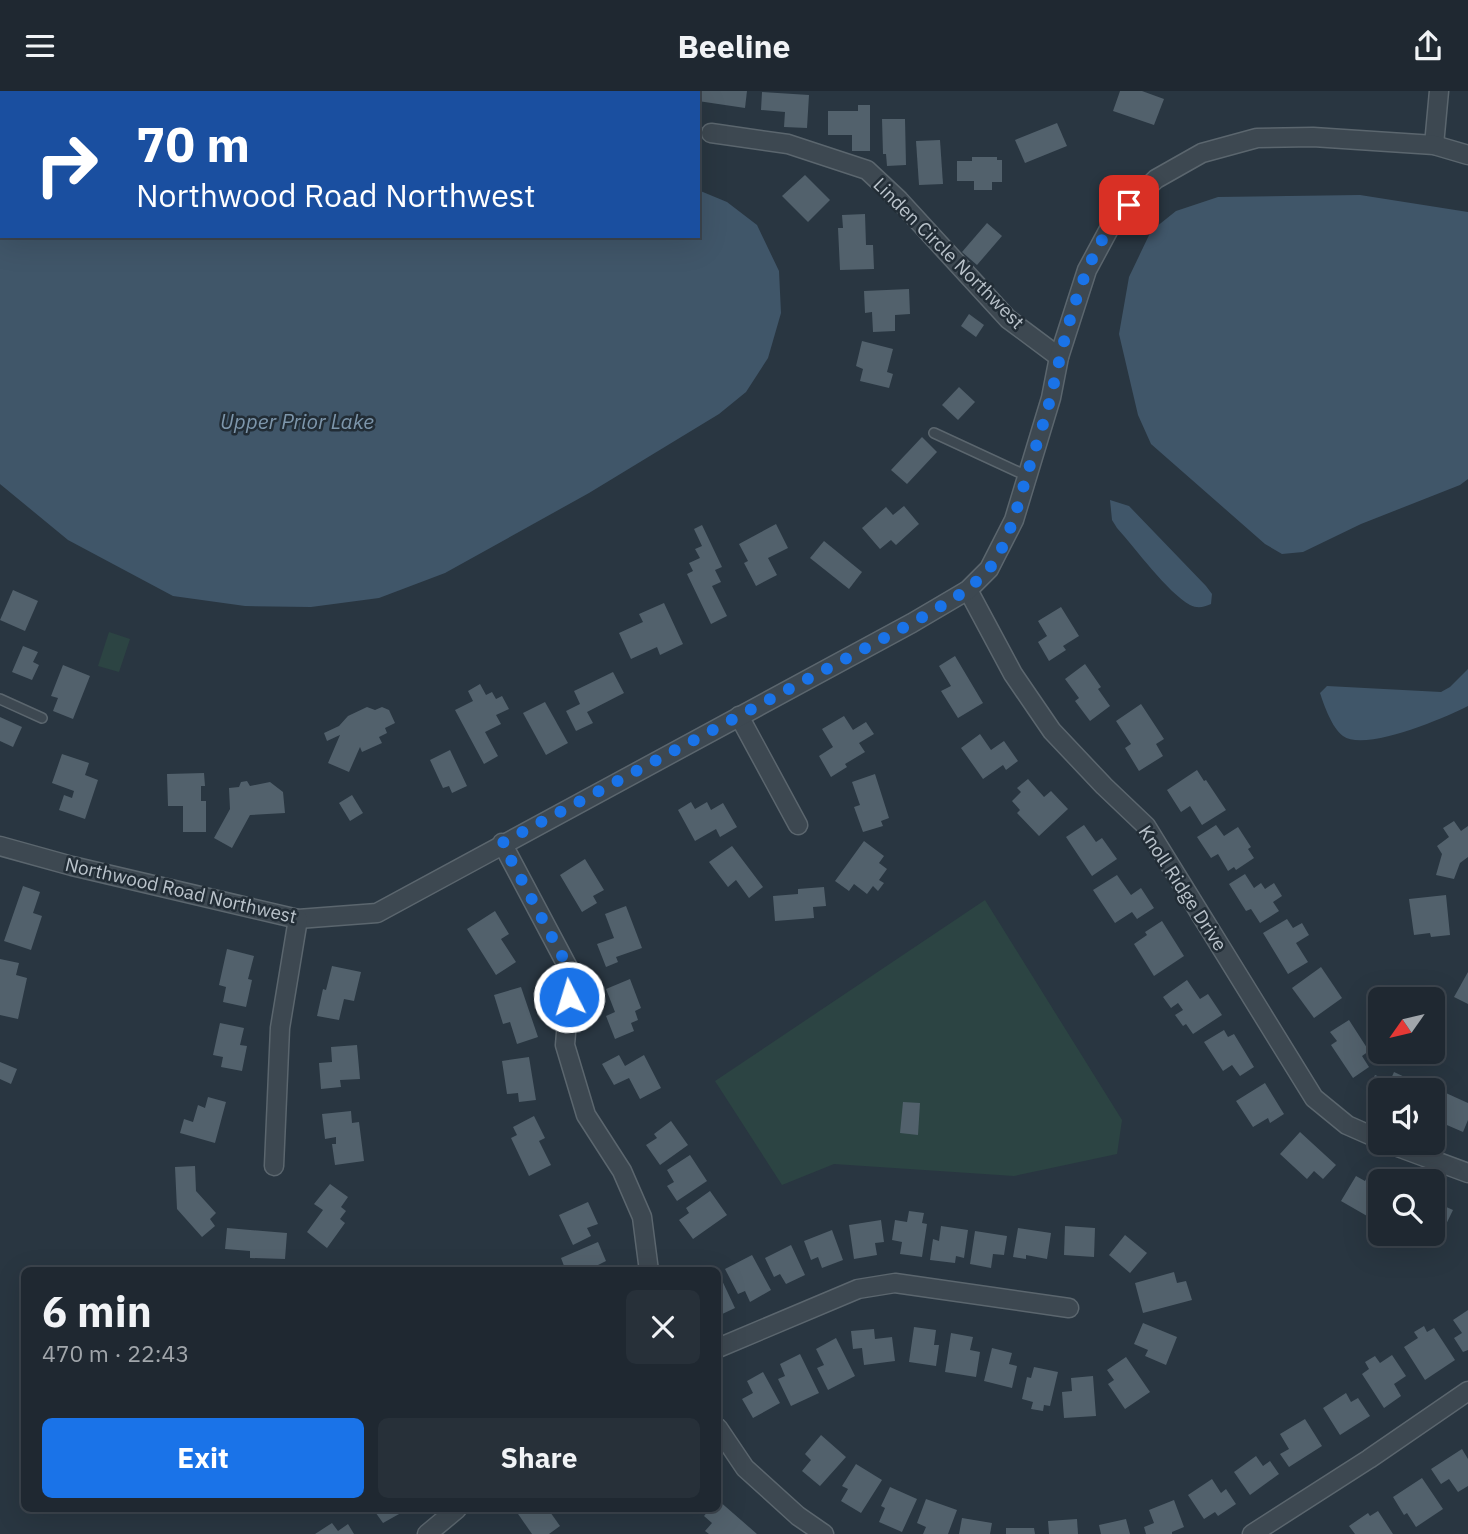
<!DOCTYPE html>
<meta charset="utf-8">
<style>
body{margin:0;font-family:"IBM Plex Sans",sans-serif;background:#273039;color:#f1f3f6;height:100vh;display:flex;flex-direction:column;font-size:26px;white-space:nowrap}
*{box-sizing:border-box;margin:0}
p{font-size:23px;color:#a1a6ab}
.icon{flex:none;width:38px;height:38px;fill:none;stroke:currentColor;stroke-width:2;stroke-linecap:round;stroke-linejoin:round}
.map{position:relative;flex:1;overflow:hidden}
.panel{position:absolute;left:21px;top:1176px;width:700px;height:245px;display:flex;flex-direction:column;background:#1f2831;border-radius:10px;box-shadow:0 7px 28px #0002,0 0 0 2px #3c444d}
.panel>*{flex:none}
.banner{position:absolute;left:0px;top:0px;width:700px;height:147px;box-shadow:0 7px 28px #0002,0 0 0 2px #3c444d;background:#1a4fa0;color:#fff;overflow:hidden}
.needle{width:46px;rotate:236deg}
.tools{position:absolute;left:1368px;top:896px;display:grid;gap:14px}
.tools a{display:grid;place-items:center;width:77px;height:77px;border-radius:10px;background:#1f2831;box-shadow:0 7px 28px #0002,0 0 0 2px #3c444d;font-size:35px}
.pin{position:absolute;display:grid;place-items:center;width:60px;height:60px;color:#fff;margin:-30px;border-radius:14px;box-shadow:0 4px 10px #0006}
.me{position:absolute;width:77px;margin:-38px;rotate:355deg;stroke-linejoin:round;filter:drop-shadow(0 0 5px #0008)}
.turn{display:flex;align-items:center;gap:24px;height:147px;padding:0 21px;font-size:32px}
.turn .icon{width:91px;height:91px;stroke-width:2.5}
.turn b{display:block;font-size:49px;line-height:60px}
.round{display:grid;place-items:center;flex:none;width:74px;height:74px;border-radius:10px;background:#273039}
.headline{display:flex;align-items:center;justify-content:space-between;height:119px;padding:0 21px}
h1{font-size:42px;font-weight:700;line-height:52px}
.primary-button{display:flex;gap:14px;margin-top:auto;padding:14px 21px}
.primary-button a{flex:1;height:80px;border-radius:10px;background:#1a73e8;color:#fff;font-size:28px;font-weight:700;line-height:80px;text-align:center}
.primary-button a+a{background:#273039;color:#f1f3f6}
header{display:flex;justify-content:space-between;align-items:center;height:91px;padding:0 21px;background:#1f2831;font-size:32px;font-weight:700}
.map>svg:first-child{display:block}
.green{fill:#2c4443}
.water{fill:#405669}
.building{fill:#52616c}
.lines{fill:none;stroke-linecap:round;stroke-linejoin:round}
.service-casing{stroke:#5b666e;stroke-width:12}
.minor-casing{stroke:#5b666e;stroke-width:21}
.service{stroke:#3d4851;stroke-width:9}
.minor{stroke:#3d4851;stroke-width:18}
.route{stroke:#1a73e8;stroke-width:12;stroke-dasharray:0 21.6}
.labels{text-anchor:middle;stroke-width:5;stroke-linejoin:round;paint-order:stroke}
.street-label{font-size:19px;fill:#bac3cb;stroke:#222d36}
.water-label{font-size:21px;font-style:italic;fill:#7d96ab;stroke:#222d36}
</style>
<header><svg class="icon" aria-label="menu" viewBox="0 0 24 24"><path d="M4 6h16M4 12h16M4 18h16"/></svg>Beeline<svg class="icon" aria-label="share" viewBox="0 0 24 24"><path d="M12 15V3M7 8l5-5 5 5M5 13v7h14v-7"/></svg></header>
<div class="map">
<svg width="1468" height="1443" viewBox="0 0 1468 1443">
<rect width="100%" height="100%" fill="#293641"/>
<g class="green">
<path d="M109 541 130 548 119 581 98 575Z"/>
<path d="M985 809 1122 1029 1117 1063 1014 1085 834 1073 782 1094 715 990Z"/>
</g>
<g class="water">
<path d="M0 0H540L2 2V145H698V99L727 111 757 134 779 180 781 222 768 267 746 301 719 323 589 402 445 482 379 507 311 516 245 515 173 505 68 449 0 393Z"/>
<path d="M1360 104 1468 121V388L1460 394 1361 433 1303 461 1282 463 1265 453 1151 353 1138 324 1119 243 1129 186 1151 140 1176 120 1218 106Z"/>
<path d="M1110 409 1129 415 1206 495 1212 503 1211 513C1204 516 1198 518 1190 514 1167 501 1136 458 1117 437L1112 429Z"/>
<path d="M1468 578V615C1445 627 1365 661 1343 645 1332 637 1324 614 1320 602L1327 595 1441 601 1450 596Z"/>
</g>
<g class="building">
<path d="M698 0H747L745 17 698 10Z"/>
<path d="M1120 0H1142L1164 8 1154 34 1113 20Z"/>
<path d="M762 1 809 4 807 37 784 36 785 21 761 19Z"/>
<path d="M858 14H870V60H852V44H828V20H858Z"/>
<path d="M882 28H905L906 74 887 75 886 63H883Z"/>
<path d="M1057 32 1067 55 1025 72 1015 49Z"/>
<path d="M940 49 943 93 919 94 916 50Z"/>
<path d="M972 66H997V69H1002V91H992V99H974V90H957V70H972Z"/>
<path d="M805 84 830 109 808 131 782 105Z"/>
<path d="M865 123 866 154H873L874 178 840 179 838 137H843L842 124Z"/>
<path d="M987 132 1002 145 977 174 962 161Z"/>
<path d="M909 198 910 223 895 224V240L873 241 872 221 865 222 864 200Z"/>
<path d="M969 223 984 234 976 246 961 235Z"/>
<path d="M862 250 893 258 887 281 893 283 889 297 860 290 863 278 856 275Z"/>
<path d="M959 296 975 311 958 329 942 314Z"/>
<path d="M922 346 937 361 907 393 891 379Z"/>
<path d="M904 415 919 433 896 454 891 449 880 458 862 437 886 416 893 424Z"/>
<path d="M776 433 788 457 768 467 777 484 756 495 744 472 748 470 739 453Z"/>
<path d="M702 434 722 476 715 479 721 491 712 495 727 525 711 533 687 483 693 480 689 472 700 467 695 458 702 455 694 438Z"/>
<path d="M824 450 862 481 849 498 810 467Z"/>
<path d="M13 499 38 510 25 540 0 529Z"/>
<path d="M664 512 683 553 660 564 657 556 631 568 619 542 643 531 639 523Z"/>
<path d="M1061 516 1079 545 1063 555 1066 559 1049 570 1038 551 1047 545 1038 530Z"/>
<path d="M23 555 38 561 33 571 39 574 32 589 12 581Z"/>
<path d="M955 565 983 612 958 627 941 600 951 595 939 575Z"/>
<path d="M1085 573 1101 596 1098 598 1110 615 1090 630 1075 610 1079 607 1065 588Z"/>
<path d="M63 574 90 585 73 628 53 620 58 607 51 605Z"/>
<path d="M613 581 624 602 587 621 593 632 576 640 566 620 580 613 574 600Z"/>
<path d="M480 593 486 604 492 601 496 608 502 605 509 618 496 624 501 633 485 641 498 665 484 673 455 619 473 610 468 600Z"/>
<path d="M545 611 568 652 546 664 523 622Z"/>
<path d="M1141 613 1164 648 1156 653 1163 665 1139 680 1125 657 1131 653 1116 630Z"/>
<path d="M367 616 375 619 382 616 389 619 395 632 385 637 387 642 379 646 382 652 362 661 360 656 349 681 328 672 340 644 327 650 324 642 339 635 348 625Z"/>
<path d="M844 625 853 639 866 631 874 643 859 652 865 661 845 673 847 676 831 686 819 665 833 656 822 638Z"/>
<path d="M0 626 22 636 13 656 0 650Z"/>
<path d="M980 643 991 659 1004 650 1018 670 1006 679 1003 674 983 688 961 657Z"/>
<path d="M450 659 467 695 452 702 449 695 443 697 430 669Z"/>
<path d="M62 663 89 672 85 684 98 689 85 728 59 719 64 704 72 707 74 700 52 692Z"/>
<path d="M1197 679 1204 690 1206 689 1226 719 1202 734 1190 715 1181 721 1167 699Z"/>
<path d="M204 682 205 695H201V710H206V741H183V715H168L167 683Z"/>
<path d="M875 683 889 727 881 730 883 735 863 741 854 716 860 714 852 691Z"/>
<path d="M1028 688 1044 706 1051 700 1068 718 1039 745 1017 722 1020 719 1012 710 1021 701 1017 697Z"/>
<path d="M247 690 250 695 270 691 283 701 285 722 250 724 232 757 214 747 230 718 229 697 239 696 241 691Z"/>
<path d="M352 704 363 722 350 730 339 712Z"/>
<path d="M691 711 695 718 707 711 711 719 723 712 737 736 720 746 716 738 695 750 678 719Z"/>
<path d="M1454 730 1461 740 1468 735V766L1460 772 1454 788 1436 784 1442 763 1437 755 1449 746 1443 737Z"/>
<path d="M1084 734 1096 751 1102 747 1117 768 1092 785 1066 746Z"/>
<path d="M1216 734 1224 745 1238 736 1251 756 1248 758 1254 767 1236 779 1234 776 1228 780 1218 763 1211 767 1197 746Z"/>
<path d="M864 750 884 765 879 772 887 778 879 789 884 792 878 800 873 795 867 803 854 793 849 800 835 790Z"/>
<path d="M732 755 763 796 749 807 736 789 728 796 709 771Z"/>
<path d="M585 768 604 799 593 805 597 812 582 821 560 784Z"/>
<path d="M1245 783 1254 797 1261 792 1265 798 1274 792 1282 805 1273 811 1279 820 1260 832 1251 818 1246 820 1229 793Z"/>
<path d="M1117 784 1131 804 1141 797 1154 817 1137 828 1132 821 1115 832 1093 799Z"/>
<path d="M23 795 40 801 33 822 42 825 31 859 4 850Z"/>
<path d="M824 796 826 815 813 816 814 827 775 830 773 805 798 803V798Z"/>
<path d="M1446 804 1450 844 1431 846 1430 842 1414 844 1409 808Z"/>
<path d="M626 815 642 857 616 866 618 871 606 876 597 853 614 847 605 823Z"/>
<path d="M495 820 509 843 501 848 516 871 496 884 467 838Z"/>
<path d="M1287 828 1293 837 1302 832 1309 844 1296 852 1308 871 1288 883 1263 842Z"/>
<path d="M1162 830 1184 865 1154 885 1134 853 1147 844 1145 841Z"/>
<path d="M227 858 254 865 248 888 252 889 246 916 223 911 226 896 219 894Z"/>
<path d="M0 868 19 872 16 884 27 887 18 928 0 924Z"/>
<path d="M332 875 361 881 354 910 344 908 339 929 317 925 323 898 326 899Z"/>
<path d="M1321 876 1342 907 1314 927 1292 897Z"/>
<path d="M1468 881V913L1454 906Z"/>
<path d="M630 888 641 917 635 920 638 929 631 932 634 940 615 948 606 925 615 921 606 898Z"/>
<path d="M1187 889 1200 908 1208 903 1222 924 1193 943 1186 933 1183 935 1175 924 1183 919 1178 912 1171 917 1163 906Z"/>
<path d="M521 896 538 946 517 953 510 931 503 933 494 904Z"/>
<path d="M1349 929 1369 960 1362 965 1369 976 1353 987 1331 954 1337 950 1330 941Z"/>
<path d="M220 932 244 937 240 954 247 955 242 980 221 976 223 966 213 964Z"/>
<path d="M1224 939 1228 946 1234 943 1254 976 1240 985 1232 974 1223 980 1204 951Z"/>
<path d="M357 954 360 988 340 989 341 996 321 998 319 972 332 971 331 956Z"/>
<path d="M619 964 625 975 644 964 661 997 640 1008 629 987 614 994 602 973Z"/>
<path d="M529 966 536 1009 519 1011 518 1002 507 1003 502 970Z"/>
<path d="M0 971 17 978 11 993 0 988Z"/>
<path d="M1394 981 1424 995 1422 999H1381V1008L1367 1002 1375 984 1390 990Z"/>
<path d="M1265 992 1284 1023 1270 1032 1268 1027 1253 1036 1236 1010Z"/>
<path d="M1437 998 1468 1012V1029L1463 1041 1433 1028V1006Z"/>
<path d="M208 1006 226 1011 215 1052 180 1042 184 1028 193 1031 198 1014 205 1017Z"/>
<path d="M903 1011 920 1012 918 1044 900 1042Z"/>
<path d="M351 1020 352 1032 359 1031 364 1070 335 1074 332 1053H336V1046L325 1048 322 1023Z"/>
<path d="M534 1025 545 1047 539 1050 551 1074 529 1085 511 1047 517 1044 513 1036Z"/>
<path d="M671 1030 688 1054 660 1074 646 1054 657 1047 654 1043Z"/>
<path d="M1300 1041 1336 1074 1323 1088 1314 1080 1307 1088 1280 1063Z"/>
<path d="M690 1064 707 1090 677 1110 667 1095 674 1091 667 1079Z"/>
<path d="M195 1075 196 1100 216 1122 210 1128 215 1135 202 1146 177 1118 175 1076Z"/>
<path d="M1368 1084 1381 1092V1116L1374 1129 1341 1110 1356 1085 1365 1090Z"/>
<path d="M330 1093 348 1106 341 1116 346 1120 340 1128 345 1132 327 1157 307 1141 323 1119 314 1113Z"/>
<path d="M710 1100 727 1124 693 1148 679 1129 689 1122 686 1117Z"/>
<path d="M1433 1110 1453 1119 1437 1152 1418 1143H1433Z"/>
<path d="M588 1111 598 1133 587 1137 591 1145 573 1154 559 1124Z"/>
<path d="M909 1120 924 1122 922 1132 927 1133 922 1166 900 1163 902 1151 892 1149 895 1129 907 1131Z"/>
<path d="M881 1129 884 1151 875 1152 877 1164 854 1168 849 1134Z"/>
<path d="M941 1135 968 1139 964 1167 956 1165 955 1172 930 1169 933 1148 939 1150Z"/>
<path d="M1065 1135 1095 1137 1094 1166 1064 1164Z"/>
<path d="M227 1137 287 1142 285 1168 250 1167V1160L225 1158Z"/>
<path d="M1018 1137 1051 1142 1047 1168 1026 1164V1168L1013 1166Z"/>
<path d="M832 1139 843 1169 822 1177 818 1166 811 1169 804 1150Z"/>
<path d="M975 1140 1007 1145 1004 1164 993 1163 991 1177 970 1173Z"/>
<path d="M1125 1144 1147 1162 1130 1182 1109 1164Z"/>
<path d="M598 1151 606 1170 596 1175 598 1180H566L561 1167Z"/>
<path d="M791 1154 805 1184 786 1193 780 1183 774 1186 765 1167Z"/>
<path d="M752 1164 771 1199 750 1211 745 1200 738 1203 725 1178Z"/>
<path d="M718 1181 735 1217 718 1225Z"/>
<path d="M1174 1181 1177 1192 1186 1190 1192 1209 1143 1222 1135 1192Z"/>
<path d="M1468 1219V1259L1463 1261 1454 1247 1462 1242 1453 1229Z"/>
<path d="M1143 1232 1177 1246 1166 1274 1145 1265 1148 1259 1134 1253Z"/>
<path d="M1424 1235 1427 1241 1434 1237 1455 1269 1425 1289 1404 1256 1418 1247 1414 1241Z"/>
<path d="M914 1236 936 1239 934 1254H939L936 1275 909 1271Z"/>
<path d="M874 1238 875 1248 892 1246 895 1270 864 1274 862 1257 853 1258 851 1240Z"/>
<path d="M951 1242 973 1246 970 1259 980 1261 976 1286 945 1281Z"/>
<path d="M836 1247 855 1285 828 1299 817 1277 824 1274 816 1258Z"/>
<path d="M992 1257 1012 1262 1009 1273 1017 1275 1012 1297 984 1290Z"/>
<path d="M800 1263 819 1302 791 1315 778 1288 785 1285 780 1273Z"/>
<path d="M1392 1264 1406 1285 1394 1293 1401 1305 1384 1317 1362 1283 1369 1278 1365 1271 1375 1265 1380 1272Z"/>
<path d="M1126 1266 1150 1301 1125 1318 1108 1293 1114 1289 1107 1279Z"/>
<path d="M1034 1276 1058 1281 1050 1315 1044 1314 1043 1320 1031 1318 1033 1311 1022 1308 1027 1286 1031 1287Z"/>
<path d="M763 1281 780 1312 753 1327 742 1308 753 1302 747 1290Z"/>
<path d="M1093 1285 1096 1325 1064 1327 1062 1301 1072 1300 1071 1287Z"/>
<path d="M1346 1302 1351 1311 1358 1307 1370 1325 1340 1344 1323 1317Z"/>
<path d="M1305 1328 1322 1355 1289 1376 1280 1363 1289 1358 1280 1343Z"/>
<path d="M821 1344 846 1366 820 1395 802 1380 811 1369 805 1363Z"/>
<path d="M1462 1358 1468 1368V1395L1458 1401 1449 1388 1441 1393 1431 1378Z"/>
<path d="M1256 1365 1263 1375 1270 1370 1279 1383 1250 1404 1234 1381Z"/>
<path d="M856 1373 882 1389 861 1422 841 1410 848 1398 842 1395Z"/>
<path d="M1422 1387 1443 1418 1416 1436 1407 1422 1404 1424 1393 1406Z"/>
<path d="M1212 1388 1221 1402 1226 1398 1236 1413 1218 1425 1215 1421 1204 1428 1188 1404Z"/>
<path d="M890 1396 917 1408 902 1441 879 1431 885 1417 881 1415Z"/>
<path d="M926 1408 957 1419 948 1443H923L926 1436 917 1432Z"/>
<path d="M718 1409 757 1443H709L705 1440 712 1432 704 1425 710 1418H718Z"/>
<path d="M1174 1409 1184 1436 1172 1441V1443H1146L1144 1436 1154 1432 1149 1419Z"/>
<path d="M373 1418H408L383 1432Z"/>
<path d="M519 1418H548L560 1435 549 1443H532L516 1420Z"/>
<path d="M1378 1420 1393 1443H1355L1349 1435 1368 1422 1370 1425Z"/>
<path d="M962 1427 992 1432 990 1443H959Z"/>
<path d="M1077 1428 1078 1443H1049L1048 1430Z"/>
<path d="M1126 1428 1130 1443H1101L1099 1434Z"/>
<path d="M332 1432 338 1440 348 1433 354 1443H315Z"/>
<path d="M1006 1437H1034L1035 1443H1006Z"/>
</g>
<g class="lines">
<defs>
<g id="service">
<path d="M934 342 1027 385"/>
<path d="M0 608 42 627"/>
</g>
<g id="minor">
<path d="M711 42 788 53 867 79 899 109 1008 228 1059 266"/>
<path d="M1434 54 1439 0"/>
<path d="M968 499 1013 583 1052 640 1104 695 1146 735 1314 1007 1347 1034 1381 1049"/>
<path d="M739 625 798 734"/>
<path d="M502 752 571 882 565 954 586 1024 622 1080 642 1126 649 1180"/>
<path d="M0 755 72 775 298 828 377 822 912 532 968 499 989 478 1014 429 1051 307 1059 266 1087 179 1115 127 1156 88 1202 62 1257 47 1313 46 1434 54 1468 64"/>
<path d="M1387 1052 1468 1082"/>
<path d="M274 1075 280 937 298 828"/>
<path d="M718 1257 858 1198 895 1192 1069 1217"/>
<path d="M718 1337 745 1377 798 1425 824 1443"/>
<path d="M427 1443 457 1418"/>
<path d="M1252 1443 1369 1368 1468 1300"/>
</g>
</defs>
<use href="#service" class="service-casing"/>
<use href="#minor" class="minor-casing"/>
<use href="#service" class="service"/>
<use href="#minor" class="minor"/>
</g>
<g class="lines">
<path class="route" d="M569 906 571 882 502 752 912 532C939 516 966 503 987 480 1006 460 1018 414 1026 387 1034 360 1044 333 1051 305 1065 245 1083 157 1129 114"/>
</g>
<g class="labels">
<g class="street-label">
<text transform="translate(949 162) rotate(45)" y="7">Linden Circle Northwest</text>
<text transform="translate(1183 797) rotate(57)" y="7">Knoll Ridge Drive</text>
<text transform="translate(181 799) rotate(13)" y="7">Northwood Road Northwest</text>
</g>
<g class="water-label">
<text x="297" y="338">Upper Prior Lake</text>
</g>
</g>
</svg>
<div class="tools">
<a><svg class="needle" viewBox="-14 -14 28 28"><path d="M0-13l5 13h-10z" fill="#e53935"/><path d="M0 13l5-13h-10z" fill="#a1a6ab"/></svg></a>
<a><svg class="icon" aria-label="sound" viewBox="0 0 24 24"><path d="M4 9h4l5-4v14l-5-4H4zM17 9q2 3 0 6"/></svg></a>
<a><svg class="icon" aria-label="search" viewBox="0 0 24 24"><circle cx="10" cy="10" r="6"/><path d="M15 15l6 6"/></svg></a>
</div>
<div class="pin" style="left:1129px;top:114px;background:#d93025"><svg class="icon" aria-label="arrive" viewBox="0 0 24 24"><path d="M6 21V4h12l-3 4 3 4H6"/></svg></div>
<svg class="me" style="left:569px;top:906px" viewBox="-20 -20 40 40"><circle r="17" fill="#1a73e8" stroke="#fff" stroke-width="3"/><path d="M0-11L8 9 0 5-8 9z" fill="#fff"/></svg>
<div class="banner">
<div class="turn"><svg class="icon" aria-label="right" viewBox="0 0 24 24"><path d="M7 20v-9h11M14 6l5 5-5 5"/></svg><div><b>70 m</b>Northwood Road Northwest</div></div>
</div>
<section class="panel">
<div class="headline"><div><h1>6 min</h1><p>470 m · 22:43</p></div><a class="round"><svg class="icon" aria-label="close" viewBox="0 0 24 24"><path d="M6 6l12 12M18 6L6 18"/></svg></a></div>
<div class="primary-button"><a>Exit</a><a>Share</a></div>
</section>
</div>
